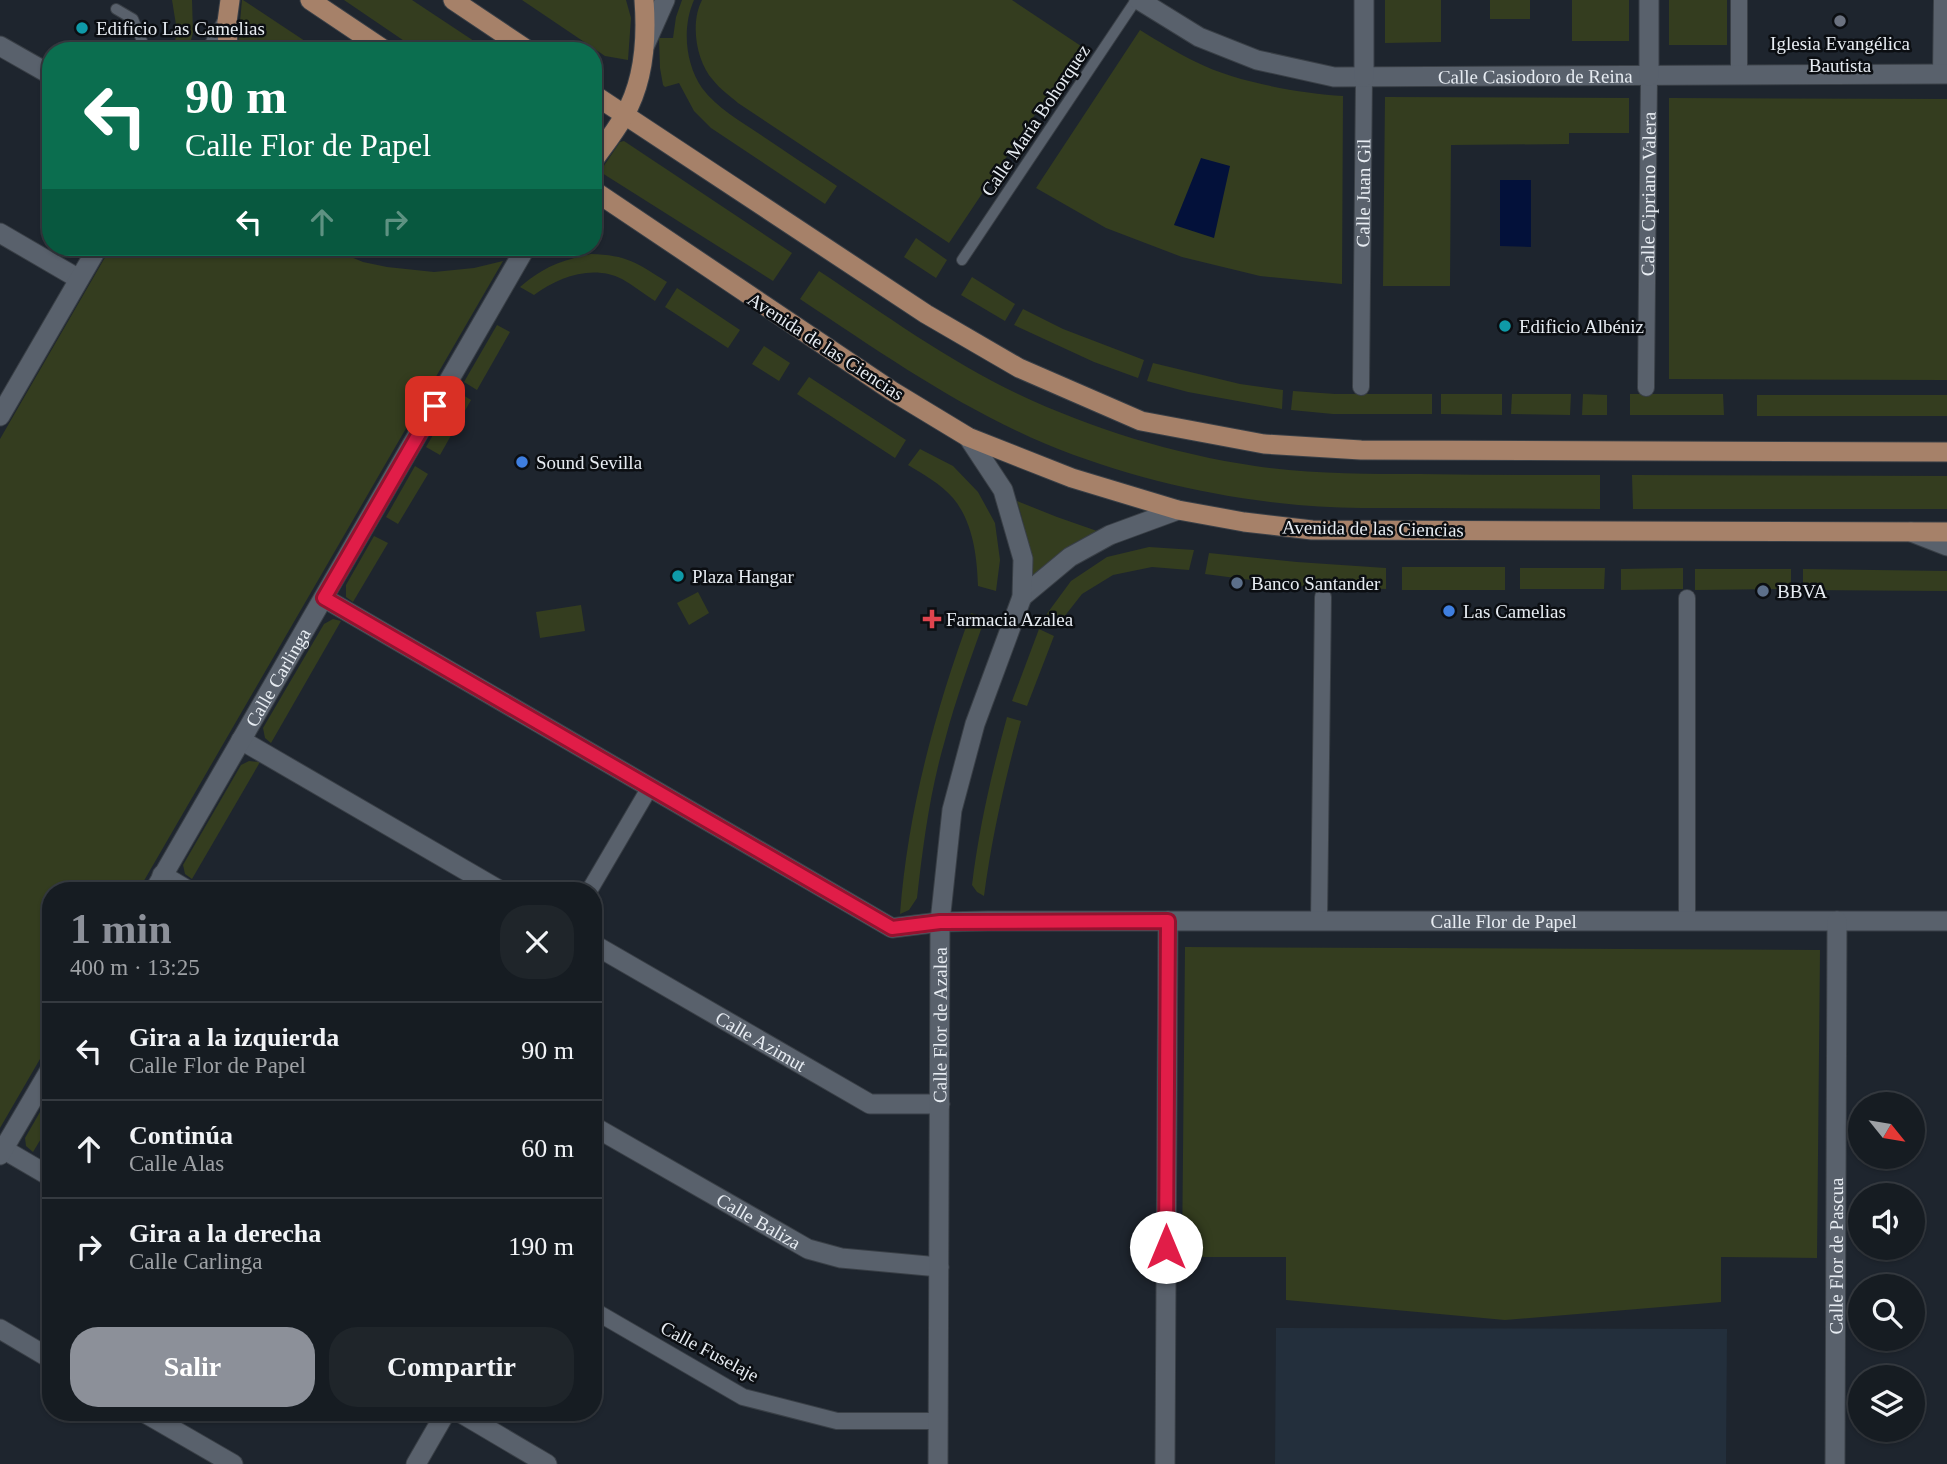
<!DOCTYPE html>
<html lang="es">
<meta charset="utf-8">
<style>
body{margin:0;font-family:"Times New Roman",serif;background:#1f252a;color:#f1f3f6;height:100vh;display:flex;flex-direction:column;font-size:26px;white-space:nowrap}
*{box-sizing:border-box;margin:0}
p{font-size:23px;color:#9ea1a5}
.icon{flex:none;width:38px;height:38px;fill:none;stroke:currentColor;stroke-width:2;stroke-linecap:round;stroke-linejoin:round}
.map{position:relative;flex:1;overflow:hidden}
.drawer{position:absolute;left:42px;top:882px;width:560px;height:539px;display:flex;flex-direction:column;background:#161c22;border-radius:28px;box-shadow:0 2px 5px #0004,0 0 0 2px #353a40}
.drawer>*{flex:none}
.hud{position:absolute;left:42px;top:42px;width:560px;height:214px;border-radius:28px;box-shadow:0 2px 5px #0004,0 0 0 2px #353a40;background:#0b6e4f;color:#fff;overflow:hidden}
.needle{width:46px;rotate:120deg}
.fabs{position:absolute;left:1848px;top:1092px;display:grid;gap:14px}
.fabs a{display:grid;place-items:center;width:77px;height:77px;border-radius:50%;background:#161c22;box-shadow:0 2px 5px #0004,0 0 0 2px #353a40;font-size:35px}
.pin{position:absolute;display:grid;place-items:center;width:60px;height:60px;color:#fff;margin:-30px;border-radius:14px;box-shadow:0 4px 10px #0006}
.me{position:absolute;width:77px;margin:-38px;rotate:0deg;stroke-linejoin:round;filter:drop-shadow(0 0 5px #0008)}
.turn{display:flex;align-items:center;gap:24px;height:147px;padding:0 28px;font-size:32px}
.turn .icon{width:91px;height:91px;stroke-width:2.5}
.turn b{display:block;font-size:49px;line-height:60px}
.lanes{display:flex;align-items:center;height:66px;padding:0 28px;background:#0003;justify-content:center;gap:35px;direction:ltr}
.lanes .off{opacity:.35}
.round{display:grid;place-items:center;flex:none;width:74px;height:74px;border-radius:28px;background:#1f252a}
.head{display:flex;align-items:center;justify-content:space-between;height:119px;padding:0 28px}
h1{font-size:42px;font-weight:600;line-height:52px;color:#8c9099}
.button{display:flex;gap:14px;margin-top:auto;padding:14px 28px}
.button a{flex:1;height:80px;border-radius:28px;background:#8c9099;color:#fff;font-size:28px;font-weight:600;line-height:80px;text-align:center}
.button a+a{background:#1f252a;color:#f1f3f6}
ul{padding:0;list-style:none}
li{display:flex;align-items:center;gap:21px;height:98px;padding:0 28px;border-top:2px solid #353a40}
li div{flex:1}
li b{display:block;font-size:26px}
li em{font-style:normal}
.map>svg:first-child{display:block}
.built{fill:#232f3c}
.green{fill:#343d1f}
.water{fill:#03113a}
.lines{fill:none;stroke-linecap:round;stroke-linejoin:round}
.service-casing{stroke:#393f46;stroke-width:12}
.pedestrian-casing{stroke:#393f46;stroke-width:18}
.minor-casing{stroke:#393f46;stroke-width:21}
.tertiary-casing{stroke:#393f46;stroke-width:21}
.secondary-casing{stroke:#393f46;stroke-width:21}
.primary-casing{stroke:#393f46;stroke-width:21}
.service{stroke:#59616c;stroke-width:10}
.pedestrian{stroke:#59616c;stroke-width:16}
.minor{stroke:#59616c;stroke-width:19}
.tertiary{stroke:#59616c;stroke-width:19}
.secondary{stroke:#59616c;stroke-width:19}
.primary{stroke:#a68169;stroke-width:19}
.route-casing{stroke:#92132f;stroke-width:18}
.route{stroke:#e11d48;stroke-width:12}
.worship-dot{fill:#6b7280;stroke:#0b0e12;stroke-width:2.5}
.culture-dot{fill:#0f9aa8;stroke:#0b0e12;stroke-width:2.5}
.shop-dot{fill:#3f7fe0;stroke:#0b0e12;stroke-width:2.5}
.service-dot{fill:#5c6f8a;stroke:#0b0e12;stroke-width:2.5}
.health-dot{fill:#e0444e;stroke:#0b0e12;stroke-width:2.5}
.labels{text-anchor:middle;stroke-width:5;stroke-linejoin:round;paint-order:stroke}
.poi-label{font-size:19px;fill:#e7ecf2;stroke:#0b0e12;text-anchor:start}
.street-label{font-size:19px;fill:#e7ecf2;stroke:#0b0e12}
</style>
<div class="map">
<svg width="1947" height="1464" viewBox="0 0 1947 1464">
<rect width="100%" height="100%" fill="#1e252e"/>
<path class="built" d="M1276 1328 1727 1329 1726 1464H1275Z"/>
<g class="green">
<path d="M172 0H192L193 33 188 51H173L177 31Z"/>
<path d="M242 0H243L320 51H240L238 44Z"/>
<path d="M344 0H412L489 51H419Z"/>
<path d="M522 0H626L631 18 628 60 605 56Z"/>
<path d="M682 0H694C682 27 685 63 702 88 717 108 740 121 761 135 786 152 812 169 837 186L825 204 711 128 694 111 679 83 665 87 663 85 660 68 659 38H673L676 17Z"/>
<path d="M702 0H1012L1081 46 949 243 738 103C730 96 720 89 713 80 696 61 690 23 702 0Z"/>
<path d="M1385 0H1441V42L1385 43Z"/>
<rect x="1490" y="0" width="40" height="19"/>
<rect x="1572" y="0" width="57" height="41"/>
<rect x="1669" y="0" width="58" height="45"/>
<path d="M1140 30C1158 41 1177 53 1196 62 1235 82 1299 93 1343 96L1342 284 1260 276 1182 257 1106 228 1036 188Z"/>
<path d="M1385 97 1629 98V133H1569V144L1451 145 1450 286H1383Z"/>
<path d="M1669 98 1947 99V380L1669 379Z"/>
<path d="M624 141 792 253 773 281 602 173 601 170 620 142Z"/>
<path d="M916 238 947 260 936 278 904 257Z"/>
<path d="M111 247H327L363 262 387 267 434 272 474 268 503 261 138 891H51V1040L0 1128V439Z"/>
<path d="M591 254C627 255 637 263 667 282L655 301C644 294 633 285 622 279 593 264 558 277 534 295L520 287C545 266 560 261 591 254Z"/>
<path d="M819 271C884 314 947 360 1018 394 1092 429 1174 454 1255 466 1310 474 1365 474 1420 474 1480 475 1540 475 1600 475V509C1542 509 1483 508 1425 508 1383 508 1340 509 1298 505 1212 497 1126 477 1046 444 958 407 880 352 800 299Z"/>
<path d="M972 277 1015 304 1005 321 961 295Z"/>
<path d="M677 288 740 330 728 348 665 307Z"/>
<path d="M1023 309 1063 329 1144 360 1138 378 1094 362 1014 325Z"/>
<path d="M497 325 510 332 477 390 464 382Z"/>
<path d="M764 346 790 363 779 381 752 364Z"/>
<path d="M1153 363 1240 384 1283 390 1282 409 1188 392 1147 381Z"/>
<path d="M809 377 906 440 895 458 797 394Z"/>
<path d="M1293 391 1335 394H1432V414H1333L1291 410Z"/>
<path d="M458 392 471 400 440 455 426 447Z"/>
<path d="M1441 394H1502V415L1441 414Z"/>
<path d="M1512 394H1571L1570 415 1511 414Z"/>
<path d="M1583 394 1607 395V415H1582Z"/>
<path d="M1630 394H1723L1724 415H1630Z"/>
<rect x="1757" y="395" width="190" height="21"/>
<path d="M920 449 953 466 978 492 995 523 1000 560 996 591 978 586C977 556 973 522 953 498 941 484 923 474 908 465Z"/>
<path d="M415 466 428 474 398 524 386 517Z"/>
<path d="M1632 475 1947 476V509H1633Z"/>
<path d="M1017 501 1057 517 1097 531 1074 543 1048 563 1028 585C1030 552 1027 533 1017 501Z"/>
<path d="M374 536 388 543 353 602 346 597V585Z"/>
<path d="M1149 547 1194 550 1189 570 1152 567 1113 575 1082 594 1060 622 1046 615 1071 581 1107 557Z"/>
<path d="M1209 553 1297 562 1386 568V589L1296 586 1205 574Z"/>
<rect x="1402" y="567" width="103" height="23"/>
<path d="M1520 568H1605L1604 589H1520Z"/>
<path d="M1683 568V589L1621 590V569Z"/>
<path d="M1695 569H1791V589L1695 590Z"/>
<path d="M1803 569 1947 571V591L1803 590Z"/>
<path d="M698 592 709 613 689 625 677 603Z"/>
<path d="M581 605 585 631 540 638 536 612Z"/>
<path d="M971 613 985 618C971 658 956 698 945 740 930 791 923 845 917 898L909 910 900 914C908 810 935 711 971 613Z"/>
<path d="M333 619 341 621 271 743 265 738 263 728 324 624Z"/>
<path d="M1039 629 1054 636 1027 706 1012 701Z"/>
<path d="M1007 717 1021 721C1005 779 992 836 984 896L977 892 972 885C979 827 992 772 1007 717Z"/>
<path d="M249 761 260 762 192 879 185 874 183 865 241 765Z"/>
<path d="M1185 947 1820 950 1817 1258 1721 1257V1302L1505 1320 1286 1300V1257H1182Z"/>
<path d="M51 1093V1122L33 1152 26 1146 25 1138Z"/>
</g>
<g class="water">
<path d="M1201 158 1230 166 1214 238 1174 225Z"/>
<path d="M1500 180H1531V247L1500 246Z"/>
</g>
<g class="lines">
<defs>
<g id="service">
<path d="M116 9 133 19 142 41 138 51"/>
<path d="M962 260 1136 0"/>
</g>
<g id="pedestrian">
<path d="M1941 74 1942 0"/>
<path d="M1739 75V0"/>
<path id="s1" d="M1361 387 1364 77"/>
<path id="s2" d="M1646 388 1649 76"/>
<path d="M1687 598V921"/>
<path d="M589 891 650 787"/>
<path d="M1319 922 1323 597"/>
<path d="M593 1310 743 1397 837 1421H939"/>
</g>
<g id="minor">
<path id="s3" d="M1139 0 1199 37 1257 60 1334 77 1947 74"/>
<path d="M0 46 51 75"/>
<path d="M1649 76V0"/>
<path d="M1364 77V0"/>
<path d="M0 233 79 279"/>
<path d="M1911 532 1947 546"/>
<path d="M1022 597 1070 557 1110 535 1178 510"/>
<path id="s4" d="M324 598 892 928 940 922 988 921H1947"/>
<path d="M241 740 501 891"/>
<path d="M162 875 189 891"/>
<path id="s5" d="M593 944 870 1104H940"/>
<path id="s6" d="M593 1126 808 1249 841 1258 939 1267"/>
<path d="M3 1149 51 1177"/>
<path d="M0 1329 51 1359"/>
<path d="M143 1412 233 1464"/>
<path d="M459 1412 547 1464"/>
<path d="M416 1464 446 1412"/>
<path id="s7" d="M938 1464 940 922 952 810 975 724 1022 597 1023 559 1003 490 968 437"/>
<path d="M1165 1464 1168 921"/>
<path id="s8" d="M1835 1464 1837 921"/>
</g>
<g id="tertiary">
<path d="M211 51 227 22"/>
<path d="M0 416 98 247"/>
<path id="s9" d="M154 891 526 247"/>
<path d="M0 1155 51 1068"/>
</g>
<path id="secondary" d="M645 45 665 0"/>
<g id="primary">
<path d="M310 0 386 51"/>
<path d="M453 0 529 51"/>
<path d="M228 51 227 22 230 0"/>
<path d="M593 94 926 314 1019 368 1141 421 1264 444 1361 450 1947 452"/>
<path d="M593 161C603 147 615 132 624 116 644 82 647 39 644 0"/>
<path d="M593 190 892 391 968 437 1072 478 1178 510 1244 522 1312 530 1947 532"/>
</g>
</defs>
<use href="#service" class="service-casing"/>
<use href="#pedestrian" class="pedestrian-casing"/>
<use href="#minor" class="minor-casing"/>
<use href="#tertiary" class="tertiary-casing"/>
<use href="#secondary" class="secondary-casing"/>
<use href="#primary" class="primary-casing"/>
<use href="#service" class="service"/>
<use href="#pedestrian" class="pedestrian"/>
<use href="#minor" class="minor"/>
<use href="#tertiary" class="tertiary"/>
<use href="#secondary" class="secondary"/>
<use href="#primary" class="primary"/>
</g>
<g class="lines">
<defs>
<path id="route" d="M435 406 324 598 892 928 940 922 1168 921 1166 1247"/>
</defs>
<use href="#route" class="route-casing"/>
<use href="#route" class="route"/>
</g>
<circle class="worship-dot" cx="1840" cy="21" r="7"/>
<g class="culture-dot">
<circle cx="82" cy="28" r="7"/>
<circle cx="1505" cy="326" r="7"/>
<circle cx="678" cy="576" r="7"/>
</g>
<g class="shop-dot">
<circle cx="522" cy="462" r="7"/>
<circle cx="1449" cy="611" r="7"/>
</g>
<g class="service-dot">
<circle cx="1237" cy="583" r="7"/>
<circle cx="1763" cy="591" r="7"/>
</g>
<path class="health-dot" d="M928.5 608.5h7v7h7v7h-7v7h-7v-7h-7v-7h7z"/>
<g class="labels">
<g class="poi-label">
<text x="96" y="35">Edificio Las Camelias</text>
<text x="1840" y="50" text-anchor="middle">Iglesia Evangélica<tspan x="1840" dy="22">Bautista</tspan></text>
<text x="1519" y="333">Edificio Albéniz</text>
<text x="536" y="469">Sound Sevilla</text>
<text x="692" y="583">Plaza Hangar</text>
<text x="1251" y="590">Banco Santander</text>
<text x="1777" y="598">BBVA</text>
<text x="1463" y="618">Las Camelias</text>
<text x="946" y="626">Farmacia Azalea</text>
</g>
<g class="street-label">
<text dy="7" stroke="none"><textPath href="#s3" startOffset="413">Calle Casiodoro de Reina</textPath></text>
<text transform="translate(1035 120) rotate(-56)" y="7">Calle María Bohorquez</text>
<text dy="7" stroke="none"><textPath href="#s1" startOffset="194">Calle Juan Gil</textPath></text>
<text dy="7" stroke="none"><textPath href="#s2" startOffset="194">Calle Cipriano Valera</textPath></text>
<text transform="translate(826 346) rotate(33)" y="7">Avenida de las Ciencias</text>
<text transform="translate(1373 528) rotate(1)" y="7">Avenida de las Ciencias</text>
<text dy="7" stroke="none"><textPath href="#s9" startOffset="247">Calle Carlinga</textPath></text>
<text dy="7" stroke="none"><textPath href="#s4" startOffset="1269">Calle Flor de Papel</textPath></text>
<text dy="7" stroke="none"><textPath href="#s7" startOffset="439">Calle Flor de Azalea</textPath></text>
<text dy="7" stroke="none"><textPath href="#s5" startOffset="194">Calle Azimut</textPath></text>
<text dy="7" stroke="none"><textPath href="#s6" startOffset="191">Calle Baliza</textPath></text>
<text dy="7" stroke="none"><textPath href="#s8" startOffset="208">Calle Flor de Pascua</textPath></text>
<text transform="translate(710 1351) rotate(28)" y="7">Calle Fuselaje</text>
</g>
</g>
</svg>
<div class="fabs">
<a><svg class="needle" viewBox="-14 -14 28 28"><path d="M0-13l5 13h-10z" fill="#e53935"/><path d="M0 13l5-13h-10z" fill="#9ea1a5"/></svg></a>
<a><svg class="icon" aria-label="sound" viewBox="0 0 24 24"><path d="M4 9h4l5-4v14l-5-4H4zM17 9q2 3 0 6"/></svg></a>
<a><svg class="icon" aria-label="search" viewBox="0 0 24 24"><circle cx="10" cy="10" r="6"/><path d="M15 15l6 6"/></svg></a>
<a><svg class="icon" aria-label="layers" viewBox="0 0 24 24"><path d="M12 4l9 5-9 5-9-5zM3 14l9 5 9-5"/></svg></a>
</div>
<div class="pin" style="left:435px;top:406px;background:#d93025"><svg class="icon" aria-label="arrive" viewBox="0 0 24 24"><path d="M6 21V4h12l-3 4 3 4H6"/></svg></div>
<svg class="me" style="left:1166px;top:1247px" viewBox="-20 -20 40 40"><circle r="19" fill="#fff"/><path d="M0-13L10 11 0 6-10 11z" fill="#e11d48"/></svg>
<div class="hud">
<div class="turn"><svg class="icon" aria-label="left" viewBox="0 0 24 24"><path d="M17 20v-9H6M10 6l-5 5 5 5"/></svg><div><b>90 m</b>Calle Flor de Papel</div></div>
<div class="lanes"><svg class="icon" aria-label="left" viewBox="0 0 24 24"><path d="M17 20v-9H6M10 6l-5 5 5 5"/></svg><svg class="icon off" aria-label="ahead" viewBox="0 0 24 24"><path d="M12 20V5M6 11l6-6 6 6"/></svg><svg class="icon off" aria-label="right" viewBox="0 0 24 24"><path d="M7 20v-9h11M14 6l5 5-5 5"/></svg></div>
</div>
<section class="drawer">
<div class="head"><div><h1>1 min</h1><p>400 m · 13:25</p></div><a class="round"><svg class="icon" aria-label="close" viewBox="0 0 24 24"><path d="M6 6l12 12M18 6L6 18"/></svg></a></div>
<ul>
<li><svg class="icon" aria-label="left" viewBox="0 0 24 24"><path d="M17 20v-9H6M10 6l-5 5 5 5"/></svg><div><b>Gira a la izquierda</b><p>Calle Flor de Papel</p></div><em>90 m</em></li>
<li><svg class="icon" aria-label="ahead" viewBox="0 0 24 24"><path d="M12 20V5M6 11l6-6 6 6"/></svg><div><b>Continúa</b><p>Calle Alas</p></div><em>60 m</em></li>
<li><svg class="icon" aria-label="right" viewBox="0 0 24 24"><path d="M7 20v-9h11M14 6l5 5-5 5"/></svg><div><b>Gira a la derecha</b><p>Calle Carlinga</p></div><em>190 m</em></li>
</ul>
<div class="button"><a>Salir</a><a>Compartir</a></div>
</section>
</div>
